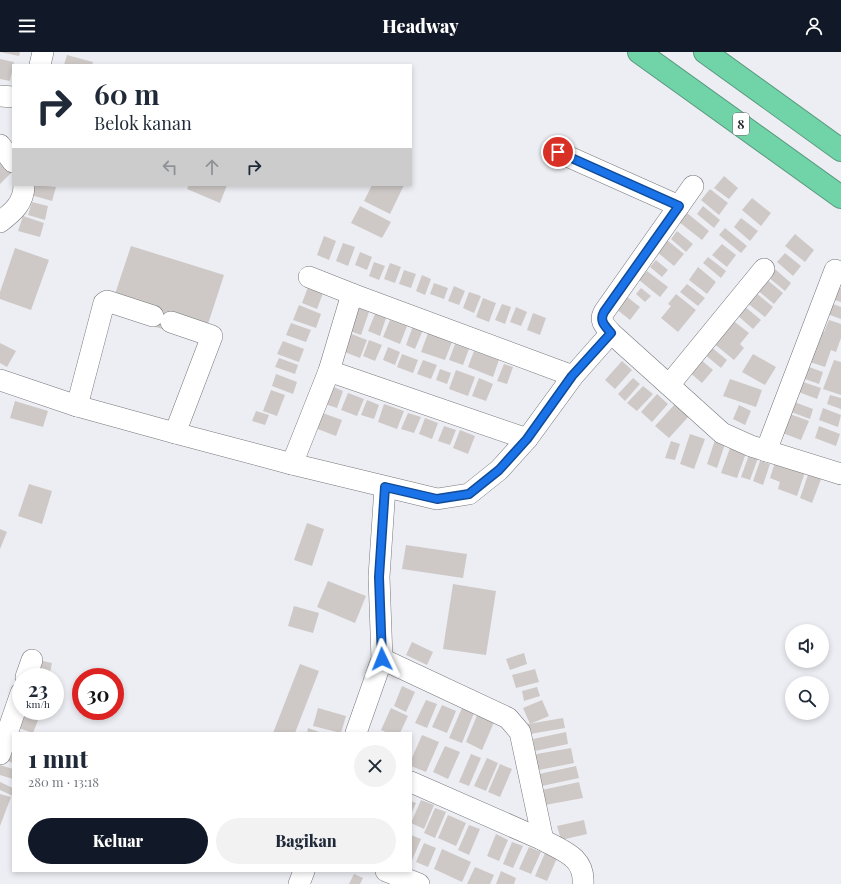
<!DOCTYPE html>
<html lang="id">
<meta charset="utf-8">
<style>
body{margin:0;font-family:"Playfair Display",serif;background:#f2f2f3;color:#1f2937;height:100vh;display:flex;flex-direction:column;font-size:15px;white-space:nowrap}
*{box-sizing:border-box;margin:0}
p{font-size:13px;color:#747a83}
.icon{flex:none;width:22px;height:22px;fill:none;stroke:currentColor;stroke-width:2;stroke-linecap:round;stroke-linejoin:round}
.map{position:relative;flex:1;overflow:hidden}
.panel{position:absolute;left:12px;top:680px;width:400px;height:140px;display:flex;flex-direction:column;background:#fff;border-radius:0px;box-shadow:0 2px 6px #0003}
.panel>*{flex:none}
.top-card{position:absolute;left:12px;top:12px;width:400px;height:122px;border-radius:0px;box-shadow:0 2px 6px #0003;background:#fff;color:#1f2937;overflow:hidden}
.controls{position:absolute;left:785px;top:572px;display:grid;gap:8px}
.controls a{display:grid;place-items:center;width:44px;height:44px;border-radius:50%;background:#fff;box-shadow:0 2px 6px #0003;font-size:20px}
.speed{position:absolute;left:12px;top:616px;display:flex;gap:8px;font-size:20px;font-weight:700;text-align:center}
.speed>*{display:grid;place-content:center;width:52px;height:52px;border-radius:50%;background:#fff;box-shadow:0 2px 6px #0003;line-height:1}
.speed small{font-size:10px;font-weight:400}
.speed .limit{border:6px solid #d22;background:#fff;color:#111}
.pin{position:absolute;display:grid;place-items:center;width:34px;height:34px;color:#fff;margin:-17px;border:2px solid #fff;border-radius:50%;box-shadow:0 1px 4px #0007}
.me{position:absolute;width:44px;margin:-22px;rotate:358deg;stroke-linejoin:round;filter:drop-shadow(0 0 3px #0008)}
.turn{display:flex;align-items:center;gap:14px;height:84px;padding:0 16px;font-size:18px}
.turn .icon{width:52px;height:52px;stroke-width:2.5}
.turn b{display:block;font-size:28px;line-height:34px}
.lanes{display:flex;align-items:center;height:38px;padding:0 16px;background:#0003;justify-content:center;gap:20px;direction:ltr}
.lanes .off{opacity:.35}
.round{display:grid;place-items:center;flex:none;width:42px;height:42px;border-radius:21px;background:#f2f2f3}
.headline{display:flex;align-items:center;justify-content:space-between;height:68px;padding:0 16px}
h1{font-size:24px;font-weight:800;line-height:30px}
.primary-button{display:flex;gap:8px;margin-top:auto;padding:8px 16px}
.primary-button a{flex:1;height:46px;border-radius:24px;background:#111827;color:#fff;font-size:16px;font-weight:800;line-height:46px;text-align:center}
.primary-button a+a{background:#f2f2f3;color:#1f2937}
header{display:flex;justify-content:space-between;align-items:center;height:52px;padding:0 16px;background:#111827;color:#fff;font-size:18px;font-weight:800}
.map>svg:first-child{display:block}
.building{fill:#cec9c7}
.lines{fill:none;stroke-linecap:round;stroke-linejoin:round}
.minor-casing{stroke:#76777b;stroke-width:22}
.highway-casing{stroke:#58997d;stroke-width:24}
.minor{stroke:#fff;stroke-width:21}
.highway{stroke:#71d4a8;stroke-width:22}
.route-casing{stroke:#114b97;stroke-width:10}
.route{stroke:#1a73e8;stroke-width:7}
.labels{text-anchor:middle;stroke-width:4;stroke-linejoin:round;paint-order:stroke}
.shield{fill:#fff;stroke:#6a6b6b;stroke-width:1}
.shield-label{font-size:13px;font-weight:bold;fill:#2a2b2c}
</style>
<header><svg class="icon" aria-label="menu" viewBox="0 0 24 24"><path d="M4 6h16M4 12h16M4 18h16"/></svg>Headway<svg class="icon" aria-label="person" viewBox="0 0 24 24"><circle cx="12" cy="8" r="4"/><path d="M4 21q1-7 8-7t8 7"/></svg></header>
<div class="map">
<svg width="841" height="832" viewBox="0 0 841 832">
<rect width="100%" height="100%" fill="#edeef3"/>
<g class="building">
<path d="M0 0H20L19 4Z"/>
<path d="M67 3 93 10 92 13H64Z"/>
<path d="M0 7 14 10 10 29 0 27Z"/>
<path d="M0 110 11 121 0 132Z"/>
<path d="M724 124 738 136 729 147 714 136Z"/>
<path d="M34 133 56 135 52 149 31 143Z"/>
<path d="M189 133H227L220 151 187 137Z"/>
<path d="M372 133H404L390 162 364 149Z"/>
<path d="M710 137 728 151 719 163 701 148Z"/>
<path d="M752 146 771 161 761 174 742 158Z"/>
<path d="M32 150 48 154 45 168 28 163Z"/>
<path d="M360 154 391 170 382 186 351 171Z"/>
<path d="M703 154 720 168 714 176 697 162Z"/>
<path d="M687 161 709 179 702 188 679 170Z"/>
<path d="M23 164 44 171 40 185 18 179Z"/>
<path d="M741 166 758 179 750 189 734 175Z"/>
<path d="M725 176 747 194 741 201 719 183Z"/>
<path d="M677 179 693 192 686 200 671 187Z"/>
<path d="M795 182 814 198 805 210 785 194Z"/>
<path d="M324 184 336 189 329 208 317 203Z"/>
<path d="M667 188 684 202 674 214 657 200Z"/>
<path d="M343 191 355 195 348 214 336 209Z"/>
<path d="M722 192 736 203 727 215 712 203Z"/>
<path d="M131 194 224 223 208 272 168 279 150 273 115 242Z"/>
<path d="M15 196 49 208 31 258 0 247V240Z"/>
<path d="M360 200 372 205 367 218 355 213Z"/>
<path d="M785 201 801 214 793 224 777 210Z"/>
<path d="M708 205 726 219 721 226 703 211Z"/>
<path d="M656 208 668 218 662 225 650 215Z"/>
<path d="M374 210 385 214 379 228 369 224Z"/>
<path d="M390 211 401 215 395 231 384 227Z"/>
<path d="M698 215 716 230 707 242 689 228Z"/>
<path d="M775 217 791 231 785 239 768 225Z"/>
<path d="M404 218 416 222 411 236 399 232Z"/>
<path d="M647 219 668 235 660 245 639 228Z"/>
<path d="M422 223 431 227 425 243 416 239Z"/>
<path d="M765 226 783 241 774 252 756 237Z"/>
<path d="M310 230 325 236 317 257 302 251Z"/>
<path d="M434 231 448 236 444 247 430 242Z"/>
<path d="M687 232 705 246 698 254 680 240Z"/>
<path d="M454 234 465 239 459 253 448 249Z"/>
<path d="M836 234 841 236V250L832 247Z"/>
<path d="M641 236 651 244 645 250 636 242Z"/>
<path d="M469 240 481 244 474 261 463 256Z"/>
<path d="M755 240 773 255 765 265 746 250Z"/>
<path d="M676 242 696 258 678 280 661 266 671 254 668 252Z"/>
<path d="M626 244 640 255 630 268 615 256Z"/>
<path d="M483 246 496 251 489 270 476 265Z"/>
<path d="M830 251 841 255V267L827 262Z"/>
<path d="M502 252 511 255 505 272 495 268Z"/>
<path d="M299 253 321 262 316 276 293 268Z"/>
<path d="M744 254 761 268 753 277 737 263Z"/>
<path d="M356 255 369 260 361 283 347 278Z"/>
<path d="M516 255 527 260 521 274 510 270Z"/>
<path d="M533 261 546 266 540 283 527 278Z"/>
<path d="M375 262 386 266 380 284 368 279Z"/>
<path d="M731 267 749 281 740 292 744 296 734 308 712 290Z"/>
<path d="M390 268 407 274 400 292 383 285Z"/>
<path d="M829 268 841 272V286L836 300 831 298 825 315 810 310 821 279 824 280Z"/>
<path d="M291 271 311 278 306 290 286 283Z"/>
<path d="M413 274 423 278 415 297 406 293Z"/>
<path d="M344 279 367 288 360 306 337 297Z"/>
<path d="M428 281 452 290 445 308 421 300Z"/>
<path d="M369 288 382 293 375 309 363 304Z"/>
<path d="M283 289 304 297 299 310 277 302Z"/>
<path d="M0 291 16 299 7 315 0 311Z"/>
<path d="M455 292 469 297 463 313 449 308Z"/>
<path d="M710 294 727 308 721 316 704 302Z"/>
<path d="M388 295 400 300 395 313 383 308Z"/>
<path d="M474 299 499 308 493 325 468 315Z"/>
<path d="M402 302 418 308 413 321 397 315Z"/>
<path d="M753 302 776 315 765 333 742 320Z"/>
<path d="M279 306 298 313 295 322 275 315Z"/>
<path d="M700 307 713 318 702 331 689 320Z"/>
<path d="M423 308 437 313 431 327 417 322Z"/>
<path d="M834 308 841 310V343L823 337Z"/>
<path d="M622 309 632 318 615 337 605 328Z"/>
<path d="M504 312 513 315 507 332 497 329Z"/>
<path d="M806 314 823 320 819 332 802 326Z"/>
<path d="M440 317 451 321 447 332 436 328Z"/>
<path d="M456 318 475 325 468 344 449 337Z"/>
<path d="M276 322 297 330 293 342 272 334Z"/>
<path d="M479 326 493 332 486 349 472 344Z"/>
<path d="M633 326 640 332 625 349 618 342Z"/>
<path d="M730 327 762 338 756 355 723 344Z"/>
<path d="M800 329 821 336 817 347 796 339Z"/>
<path d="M329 333 343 339 337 356 322 351Z"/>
<path d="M643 334 653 342 637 359 627 351Z"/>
<path d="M271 338 285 343 277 364 263 359Z"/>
<path d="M348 341 364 347 357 364 341 358Z"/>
<path d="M657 342 668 352 652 370 641 360Z"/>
<path d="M830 343 841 346V357L827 352Z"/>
<path d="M367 348 379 353 374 367 361 363Z"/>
<path d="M789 348 813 357 810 367 786 358Z"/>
<path d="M15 349 48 359 43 375 10 366Z"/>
<path d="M676 351 690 363 669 386 655 374Z"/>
<path d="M384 352 404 359 397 377 378 370Z"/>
<path d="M739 353 751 359 745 373 733 367Z"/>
<path d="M823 356 841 363 838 375 819 368Z"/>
<path d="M256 359 269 363 265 373 252 369Z"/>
<path d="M320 360 342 368 336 384 315 376Z"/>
<path d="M408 361 421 365 414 381 401 377Z"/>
<path d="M787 361 809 369 801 388 780 380Z"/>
<path d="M425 366 438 371 432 387 419 382Z"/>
<path d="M444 374 456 378 450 393 438 389Z"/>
<path d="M819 374 840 382 836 394 815 386Z"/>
<path d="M460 378 475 384 468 402 453 396Z"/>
<path d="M690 382 705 387 694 417 680 412Z"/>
<path d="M715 388 725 392 717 416 707 412Z"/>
<path d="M671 389 680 392 675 408 665 406Z"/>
<path d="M730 396 746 401 737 426 721 421Z"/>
<path d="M749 403 758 406 750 428 741 425Z"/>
<path d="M776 407 806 417 797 444 778 437 780 430 770 426Z"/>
<path d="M760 409 770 412 763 433 753 429Z"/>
<path d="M810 417 823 422 812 451 800 446Z"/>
<path d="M29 432 52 439 42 472 18 464Z"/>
<path d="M307 471 324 477 312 514 294 508Z"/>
<path d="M0 477 7 480 0 497Z"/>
<path d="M406 493 467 502 463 526 402 517Z"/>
<path d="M328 529 366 544 355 571 317 555Z"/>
<path d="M453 532 496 539 486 603 443 597Z"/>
<path d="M294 554 319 561 313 581 288 574Z"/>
<path d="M412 590 433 600 427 613 406 603Z"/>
<path d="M524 601 527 612 510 618 506 607Z"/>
<path d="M34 607 52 611 49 625H29Z"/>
<path d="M300 612 319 619 295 681H273Z"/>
<path d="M535 617 539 630 516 636 512 623Z"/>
<path d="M402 634 415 640 406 660 394 654Z"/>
<path d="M537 635 540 644 524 649 522 639Z"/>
<path d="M426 648 437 652 427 676 415 671Z"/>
<path d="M542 648 549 664 530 672 523 656Z"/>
<path d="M442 653 456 659 447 681 432 675Z"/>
<path d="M318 656 346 664 341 681 313 674Z"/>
<path d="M391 656 408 664 400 681H388L381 678Z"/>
<path d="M462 656 474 661 462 691 449 686Z"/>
<path d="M18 661 38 668 33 681 13 674Z"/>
<path d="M478 661 495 668 482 698 466 690Z"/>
<path d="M563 666 565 676 524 683 522 673Z"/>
<path d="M308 676 322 681H307Z"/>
<path d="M566 680 568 692 535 699 533 687Z"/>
<path d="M422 683 439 690 426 720 411 714V708Z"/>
<path d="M6 694 13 697V711L2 707Z"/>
<path d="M445 694 460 700 448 727 433 720Z"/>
<path d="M571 696 574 711 534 719 531 703Z"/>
<path d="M471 702 481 706 469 734 459 730Z"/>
<path d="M487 706 498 711 486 739 474 734Z"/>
<path d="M500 712 512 717 500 745 488 740Z"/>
<path d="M0 713 13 717V727L0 723Z"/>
<path d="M576 714 579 726 542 734 539 722Z"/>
<path d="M0 730 13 736V744L0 738Z"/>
<path d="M579 730 583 746 545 753 542 738Z"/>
<path d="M0 742 11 745 0 774Z"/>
<path d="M421 748 434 753 424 777 411 771Z"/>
<path d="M411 749 416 751 411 762Z"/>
<path d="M435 756 446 760 435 786 424 781Z"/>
<path d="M448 763 466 771 456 794 438 786Z"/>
<path d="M584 768 587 782 561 788 557 774Z"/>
<path d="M469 773 480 777 469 803 458 798Z"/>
<path d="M496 782 508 788 499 809 487 804Z"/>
<path d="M411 783 421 787 411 811Z"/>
<path d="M512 790 523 794 513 816 503 812Z"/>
<path d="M424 791 436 796 428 815 416 810Z"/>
<path d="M529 795 541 800 531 822 519 817Z"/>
<path d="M442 797 471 810 462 830 434 817Z"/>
<path d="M545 801 557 806 547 829 535 824Z"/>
<path d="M475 815 494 823 490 832H467Z"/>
<path d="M501 819 516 826 514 832H496Z"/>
<path d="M354 822 363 826 360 832H349Z"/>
</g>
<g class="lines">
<defs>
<g id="minor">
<path d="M40 13 43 0"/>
<path d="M0 44 13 45"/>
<path d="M0 93 13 110"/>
<path d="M558 100 679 154"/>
<path d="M693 134 604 260C599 269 605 274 611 281L722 381 751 394 841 422"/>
<path d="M0 170C13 160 24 151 24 133"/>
<path d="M309 225 352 242"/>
<path d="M171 270 212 284 175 381"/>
<path d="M329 319 527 387"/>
<path d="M0 328 77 354 175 381 292 412 437 447 469 442 499 418 527 387 573 324 611 281"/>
<path d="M669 333 764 217"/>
<path d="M77 354 104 251 107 249 153 264"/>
<path d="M766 399 835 218"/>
<path d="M292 412 329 319 352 242 573 324"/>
<path d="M382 607 508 666 520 680 543 788C563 799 585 805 583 832"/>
<path d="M26 625 32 608"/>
<path d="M356 681 382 607 379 525 385 435"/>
<path d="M0 702 21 641"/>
<path d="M411 730 543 788"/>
<path d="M386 819 419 832"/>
<path d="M299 832 304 819"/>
</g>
<g id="highway">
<path d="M639 0 841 145"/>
<path d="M705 0 841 98"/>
</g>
</defs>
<use href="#minor" class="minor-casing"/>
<use href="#highway" class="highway-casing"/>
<use href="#minor" class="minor"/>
<use href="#highway" class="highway"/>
</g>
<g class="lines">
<defs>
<path id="route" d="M382 607 379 525 385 435 437 447 469 442 499 418 527 387 572 324 611 281C605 274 599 269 604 260L679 154 558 100"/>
</defs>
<use href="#route" class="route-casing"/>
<use href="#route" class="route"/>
</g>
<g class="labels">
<rect class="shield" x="733" y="61" width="16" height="22" rx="3"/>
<g class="shield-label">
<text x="741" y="77">8</text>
</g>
</g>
</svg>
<div class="controls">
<a><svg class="icon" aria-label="sound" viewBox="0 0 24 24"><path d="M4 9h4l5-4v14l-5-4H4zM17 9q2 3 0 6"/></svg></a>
<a><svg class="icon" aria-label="search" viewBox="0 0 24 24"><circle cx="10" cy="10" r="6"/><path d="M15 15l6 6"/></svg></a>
</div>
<div class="speed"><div>23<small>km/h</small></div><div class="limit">30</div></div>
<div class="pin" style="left:558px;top:100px;background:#d93025"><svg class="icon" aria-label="arrive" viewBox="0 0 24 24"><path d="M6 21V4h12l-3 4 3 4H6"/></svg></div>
<svg class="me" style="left:382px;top:607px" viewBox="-20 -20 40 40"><path d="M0-17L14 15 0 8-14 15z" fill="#1a73e8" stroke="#fff" stroke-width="4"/></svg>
<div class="top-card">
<div class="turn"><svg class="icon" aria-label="right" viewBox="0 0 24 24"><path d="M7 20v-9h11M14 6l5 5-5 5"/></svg><div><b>60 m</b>Belok kanan</div></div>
<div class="lanes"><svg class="icon off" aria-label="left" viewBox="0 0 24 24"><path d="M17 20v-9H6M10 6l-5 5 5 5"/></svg><svg class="icon off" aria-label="ahead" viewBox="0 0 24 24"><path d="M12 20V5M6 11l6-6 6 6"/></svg><svg class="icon" aria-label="right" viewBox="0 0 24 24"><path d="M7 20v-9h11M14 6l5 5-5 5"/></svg></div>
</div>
<section class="panel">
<div class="headline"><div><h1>1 mnt</h1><p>280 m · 13:18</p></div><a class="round"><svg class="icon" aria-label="close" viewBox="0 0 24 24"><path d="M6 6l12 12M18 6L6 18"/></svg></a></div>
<div class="primary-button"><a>Keluar</a><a>Bagikan</a></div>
</section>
</div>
